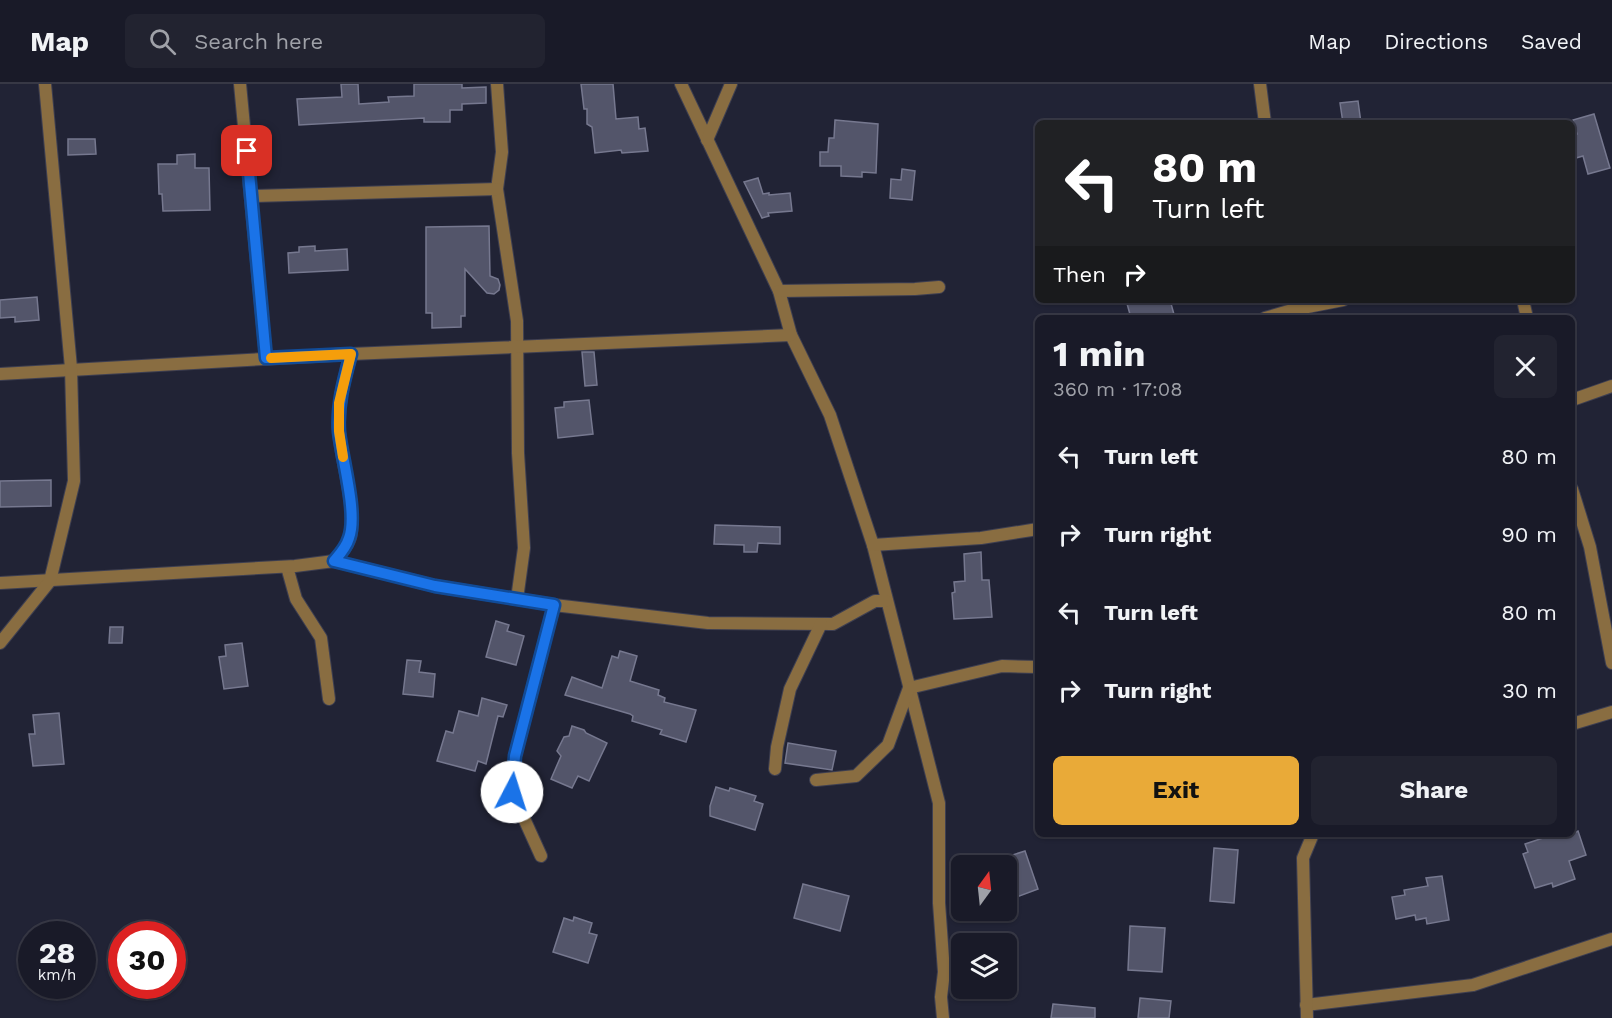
<!DOCTYPE html>
<meta charset="utf-8">
<style>
body{margin:0;font-family:"Work Sans",sans-serif;background:#222330;color:#f1f3f6;height:100vh;display:flex;flex-direction:column;font-size:22px;white-space:nowrap}
*{box-sizing:border-box;margin:0}
p{font-size:20px;color:#9fa1a8}
.icon{flex:none;width:33px;height:33px;fill:none;stroke:currentColor;stroke-width:2;stroke-linecap:round;stroke-linejoin:round}
.map{position:relative;flex:1;overflow:hidden}
.panel{position:absolute;left:1035px;top:231px;width:540px;height:522px;display:flex;flex-direction:column;background:#191a28;border-radius:9px;box-shadow:0 2px 4px #0004,0 0 0 2px #373845}
.panel>*{flex:none}
.banner{position:absolute;left:1035px;top:36px;width:540px;height:183px;border-radius:9px;box-shadow:0 2px 4px #0004,0 0 0 2px #373845;background:#202124;color:#fff;overflow:hidden}
.needle{width:39px;rotate:15deg}
.fabs{position:absolute;left:951px;top:771px;display:grid;gap:12px}
.fabs a{display:grid;place-items:center;width:66px;height:66px;border-radius:9px;background:#191a28;box-shadow:0 2px 4px #0004,0 0 0 2px #373845;font-size:30px}
.speed{position:absolute;left:18px;top:837px;display:flex;gap:12px;font-size:30px;font-weight:700;text-align:center}
.speed>*{display:grid;place-content:center;width:78px;height:78px;border-radius:50%;background:#191a28;box-shadow:0 2px 4px #0004,0 0 0 2px #373845;line-height:1}
.speed small{font-size:15px;font-weight:400}
.speed .limit{border:9px solid #d22;background:#fff;color:#111}
.pin{position:absolute;display:grid;place-items:center;width:51px;height:51px;color:#fff;margin:-26px;border-radius:12px;box-shadow:0 3px 9px #0006}
.me{position:absolute;width:66px;margin:-33px;rotate:5deg;stroke-linejoin:round;filter:drop-shadow(0 0 4px #0008)}
.turn{display:flex;align-items:center;gap:21px;height:126px;padding:0 18px;font-size:27px}
.turn .icon{width:78px;height:78px;stroke-width:2.5}
.turn b{display:block;font-size:42px;line-height:51px}
.then{display:flex;align-items:center;height:57px;padding:0 18px;background:#0003;gap:12px;font-size:22px}
.round{display:grid;place-items:center;flex:none;width:63px;height:63px;border-radius:9px;background:#222330}
.head{display:flex;align-items:center;justify-content:space-between;height:102px;padding:0 18px}
h1{font-size:36px;font-weight:700;line-height:45px}
.cta{display:flex;gap:12px;margin-top:auto;padding:12px 18px}
.cta a{flex:1;height:69px;border-radius:9px;background:#e9aa38;color:#111;font-size:24px;font-weight:700;line-height:69px;text-align:center}
.cta a+a{background:#222330;color:#f1f3f6}
ul{padding:0;list-style:none}
li{display:flex;align-items:center;gap:18px;height:78px;padding:0 18px}
li div{flex:1}
li b{display:block;font-size:22px}
li em{font-style:normal}
header{display:flex;align-items:center;gap:36px;box-sizing:border-box;height:84px;padding:0 30px;background:#191a28;border-bottom:2px solid #373845}
header strong{font-size:28px}
nav{display:flex;gap:33px;margin-inline-start:auto;font-size:21px}
.search{width:420px;height:54px;background:#222330;display:flex;align-items:center;gap:15px;box-sizing:border-box;padding:0 21px;border-radius:9px;color:#9fa1a8;font-size:22px}
.map>svg:first-child{display:block}
.building{fill:#53556a;stroke:#76788f;stroke-width:1.5}
.lines{fill:none;stroke-linecap:round;stroke-linejoin:round}
.minor-casing{stroke:#3e3f51;stroke-width:14}
.minor{stroke:#896d41;stroke-width:12}
.route-casing{stroke:#114b97;stroke-width:15}
.route{stroke:#1a73e8;stroke-width:10}
.slow{stroke:#f59e0b;stroke-width:10}
</style>
<header>
<strong>Map</strong>
<div class="search"><svg class="icon" aria-label="search" viewBox="0 0 24 24"><circle cx="10" cy="10" r="6"/><path d="M15 15l6 6"/></svg>Search here</div>
<nav><a>Map</a><a>Directions</a><a>Saved</a></nav>
</header>
<div class="map">
<svg width="1612" height="934" viewBox="0 0 1612 934">
<rect width="100%" height="100%" fill="#212335"/>
<g class="building">
<path d="M341 0H358L359 20 389 18 388 13 414 12V0H462V4L486 3V19L462 20V26H450V38H424V34L299 41 297 15 342 13Z"/>
<path d="M581 0H613L616 35 638 33 639 45 645 44 648 67 622 69 621 66 595 69 592 43 587 40V25H584Z"/>
<path d="M1358 17 1361 39H1343L1340 19Z"/>
<path d="M1594 30 1610 84 1588 90 1583 72 1576 74 1572 52 1577 50 1573 36Z"/>
<path d="M835 36 878 40 876 89 862 88V93L841 92V82H820V68H828L829 54H834Z"/>
<path d="M68 55H95L96 70 68 71Z"/>
<path d="M195 70V84H209L210 126 163 127 162 110H159L158 80H177V71Z"/>
<path d="M902 85 915 87 912 116 890 114 891 95 901 96Z"/>
<path d="M758 94 763 110 769 109V111L790 109 792 127 768 129 769 132 762 134 744 98Z"/>
<path d="M489 142 490 192 498 195 500 201 499 206 494 210 487 209 465 185V232H461V243L432 244V229H426V143Z"/>
<path d="M315 162V167L347 165 348 186 289 189 288 169 299 168V163Z"/>
<path d="M37 213 39 236 15 238V233L0 234V216Z"/>
<path d="M1126 216H1170L1175 234H1131Z"/>
<path d="M582 268H594L597 301 585 302Z"/>
<path d="M589 316 593 350 558 354 555 324 564 323V318Z"/>
<path d="M51 396V422L0 423V397Z"/>
<path d="M715 441 780 443V460L758 459 757 468H744V461L714 460Z"/>
<path d="M981 468 982 496H989L992 533 954 535 952 509 955 508 954 498 965 497 964 470Z"/>
<path d="M496 537 509 541 507 547 524 552 516 581 486 573Z"/>
<path d="M110 543H123L122 559H109Z"/>
<path d="M242 559 248 602 224 605 219 573 226 572 225 561Z"/>
<path d="M620 567 637 572 630 597 659 606 658 611 665 614 664 618 696 626 686 658 660 650 662 646 632 637 633 632 630 630 565 611 572 593 602 604 612 572 618 574Z"/>
<path d="M407 576 421 577 419 588 435 590 433 613 403 610Z"/>
<path d="M482 614 507 621 503 633 498 632 486 680 478 677 475 687 437 677 446 647 453 649 459 627 478 632Z"/>
<path d="M59 629 64 680 33 682 29 650H35L33 631Z"/>
<path d="M572 642 584 646 586 649 607 659 589 697 578 692 572 704 551 695 561 672 557 667 564 653 569 652Z"/>
<path d="M788 659 836 667 832 686 785 679Z"/>
<path d="M716 703 729 707 730 704 756 712 754 717 763 720 755 746 710 732V722Z"/>
<path d="M1578 747 1586 771 1569 777 1575 795 1553 803 1552 799 1535 804 1523 770 1528 768 1525 760 1555 750H1572Z"/>
<path d="M1214 764 1238 766 1234 819 1210 817Z"/>
<path d="M1025 767 1038 805 1006 817V773Z"/>
<path d="M1442 792 1449 836 1427 840 1426 834 1416 836 1415 831 1396 835 1392 813 1405 811 1404 806 1428 802 1426 794Z"/>
<path d="M803 800 849 812 840 847 794 834Z"/>
<path d="M574 833 592 839 589 849 597 851 588 879 553 868 564 834 573 837Z"/>
<path d="M1130 842 1165 844 1162 888 1128 886Z"/>
<path d="M1140 914 1171 917 1169 934H1138Z"/>
<path d="M1053 920 1095 924V934H1051Z"/>
</g>
<g class="lines">
<defs>
<g id="minor">
<path d="M240 0 266 274"/>
<path d="M497 0 502 68 497 105 517 237 518 369 524 464 517 515"/>
<path d="M681 0 779 207 791 251 830 331 873 461 939 719V819L944 888 941 913 943 934"/>
<path d="M1260 0 1265 39"/>
<path d="M707 56 731 0"/>
<path d="M251 112 497 105"/>
<path d="M779 207 915 205 939 203"/>
<path d="M1523 216 1527 234"/>
<path d="M1265 234 1292 226 1343 216"/>
<path d="M0 290 351 270 791 251"/>
<path d="M1572 316 1612 302"/>
<path d="M1572 405 1590 463 1612 579"/>
<path d="M873 461 981 454 1038 445"/>
<path d="M334 477 435 502 554 521 708 539 833 540 875 517H886"/>
<path d="M287 483 296 515 321 554 329 615"/>
<path d="M0 499 295 482 334 477C341 469 349 461 351 450 355 416 342 381 339 348 337 321 344 296 351 270"/>
<path d="M0 559 50 497 74 397 71 284 45 0"/>
<path d="M1572 640 1612 628"/>
<path d="M775 685 777 663 790 605 821 540"/>
<path d="M816 696 856 692 888 661 909 604 1002 582 1038 583"/>
<path d="M541 772 512 708 515 672 554 521"/>
<path d="M1306 921 1473 901 1612 855"/>
<path d="M1307 934 1303 774 1313 750"/>
</g>
</defs>
<use href="#minor" class="minor-casing"/>
<use href="#minor" class="minor"/>
</g>
<g class="lines">
<defs>
<path id="route" d="M247 67 266 274 351 270C344 296 337 321 339 348 342 375 358 430 349 454 346 464 340 470 334 477L435 502 554 521 515 672 512 708"/>
</defs>
<use href="#route" class="route-casing"/>
<use href="#route" class="route"/>
<path class="slow" d="M271 274 351 270 339 319V347L343 373"/>
</g>
</svg>
<div class="fabs">
<a><svg class="needle" viewBox="-14 -14 28 28"><path d="M0-13l5 13h-10z" fill="#e53935"/><path d="M0 13l5-13h-10z" fill="#9fa1a8"/></svg></a>
<a><svg class="icon" aria-label="layers" viewBox="0 0 24 24"><path d="M12 4l9 5-9 5-9-5zM3 14l9 5 9-5"/></svg></a>
</div>
<div class="speed"><div>28<small>km/h</small></div><div class="limit">30</div></div>
<div class="pin" style="left:247px;top:67px;background:#d93025"><svg class="icon" aria-label="arrive" viewBox="0 0 24 24"><path d="M6 21V4h12l-3 4 3 4H6"/></svg></div>
<svg class="me" style="left:512px;top:708px" viewBox="-20 -20 40 40"><circle r="19" fill="#fff"/><path d="M0-13L10 11 0 6-10 11z" fill="#1a73e8"/></svg>
<div class="banner">
<div class="turn"><svg class="icon" aria-label="left" viewBox="0 0 24 24"><path d="M17 20v-9H6M10 6l-5 5 5 5"/></svg><div><b>80 m</b>Turn left</div></div>
<div class="then">Then<svg class="icon" aria-label="right" viewBox="0 0 24 24"><path d="M7 20v-9h11M14 6l5 5-5 5"/></svg></div>
</div>
<section class="panel">
<div class="head"><div><h1>1 min</h1><p>360 m · 17:08</p></div><a class="round"><svg class="icon" aria-label="close" viewBox="0 0 24 24"><path d="M6 6l12 12M18 6L6 18"/></svg></a></div>
<ul>
<li><svg class="icon" aria-label="left" viewBox="0 0 24 24"><path d="M17 20v-9H6M10 6l-5 5 5 5"/></svg><div><b>Turn left</b></div><em>80 m</em></li>
<li><svg class="icon" aria-label="right" viewBox="0 0 24 24"><path d="M7 20v-9h11M14 6l5 5-5 5"/></svg><div><b>Turn right</b></div><em>90 m</em></li>
<li><svg class="icon" aria-label="left" viewBox="0 0 24 24"><path d="M17 20v-9H6M10 6l-5 5 5 5"/></svg><div><b>Turn left</b></div><em>80 m</em></li>
<li><svg class="icon" aria-label="right" viewBox="0 0 24 24"><path d="M7 20v-9h11M14 6l5 5-5 5"/></svg><div><b>Turn right</b></div><em>30 m</em></li>
</ul>
<div class="cta"><a>Exit</a><a>Share</a></div>
</section>
</div>
